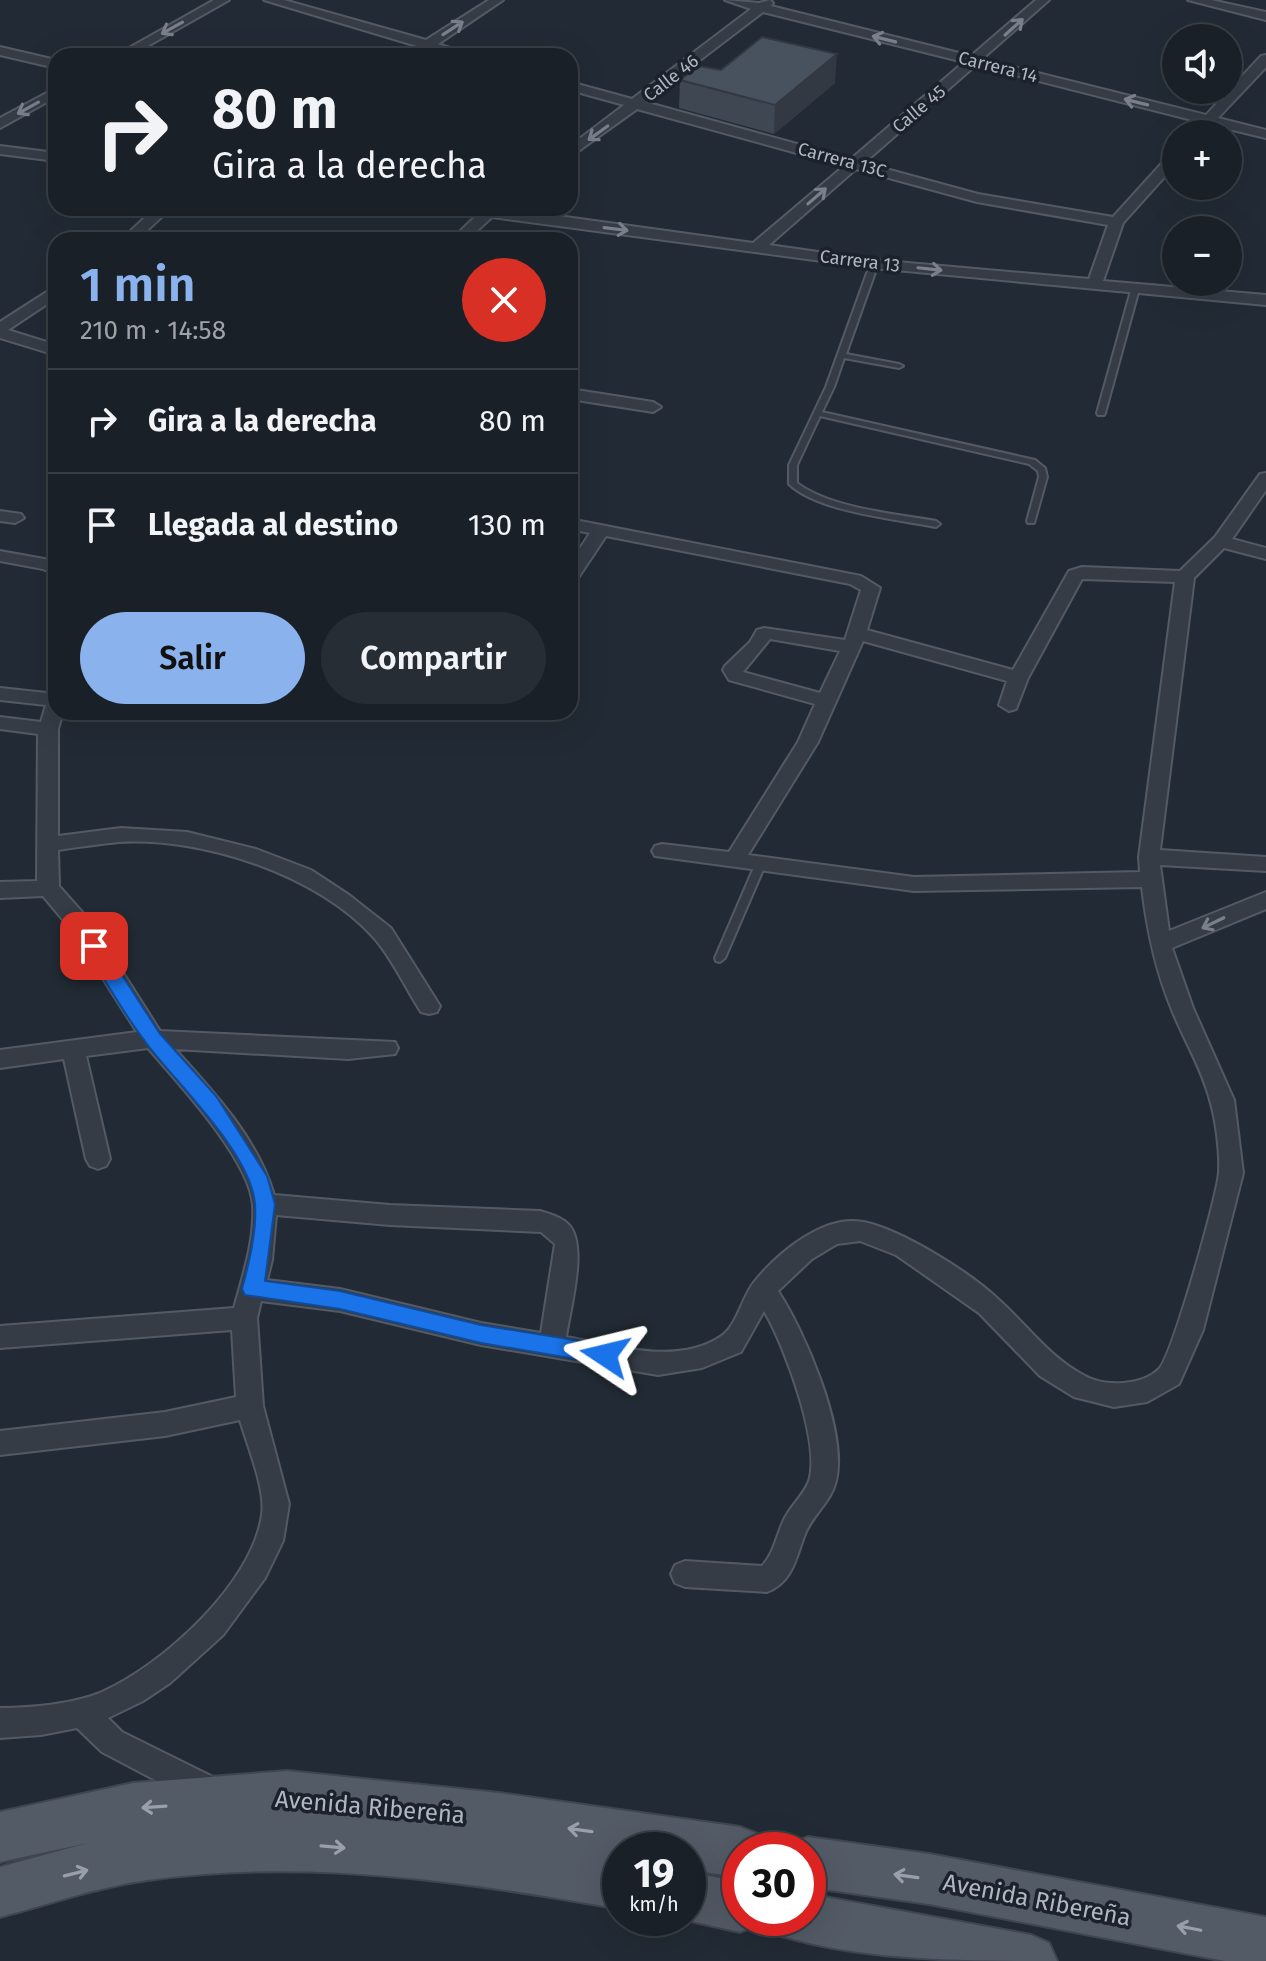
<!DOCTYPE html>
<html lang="es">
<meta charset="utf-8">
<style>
body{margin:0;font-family:"Fira Sans",sans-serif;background:#272d34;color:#f1f3f6;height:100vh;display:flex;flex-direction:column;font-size:30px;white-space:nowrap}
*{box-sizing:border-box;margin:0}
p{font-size:26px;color:#9fa3a8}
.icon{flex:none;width:44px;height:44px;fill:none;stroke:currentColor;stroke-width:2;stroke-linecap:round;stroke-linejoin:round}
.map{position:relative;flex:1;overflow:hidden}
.drawer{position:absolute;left:48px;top:232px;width:530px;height:488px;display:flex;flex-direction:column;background:#1a2028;border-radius:24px;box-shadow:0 8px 32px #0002,0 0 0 2px #383e45}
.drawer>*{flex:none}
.guide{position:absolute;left:48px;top:48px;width:530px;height:168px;border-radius:24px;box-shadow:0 8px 32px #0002,0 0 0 2px #383e45;background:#1a2028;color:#f1f3f6;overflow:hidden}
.tools{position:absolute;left:1162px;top:24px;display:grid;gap:16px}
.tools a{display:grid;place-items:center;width:80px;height:80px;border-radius:50%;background:#1a2028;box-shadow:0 8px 32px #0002,0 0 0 2px #383e45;font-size:40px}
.speed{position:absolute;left:602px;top:1832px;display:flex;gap:16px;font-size:40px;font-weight:700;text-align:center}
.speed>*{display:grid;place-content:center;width:104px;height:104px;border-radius:50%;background:#1a2028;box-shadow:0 8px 32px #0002,0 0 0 2px #383e45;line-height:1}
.speed small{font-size:20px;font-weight:400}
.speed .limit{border:12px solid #d22;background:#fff;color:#111}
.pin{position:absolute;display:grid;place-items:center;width:68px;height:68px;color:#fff;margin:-34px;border-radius:16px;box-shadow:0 4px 12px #0006}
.me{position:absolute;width:88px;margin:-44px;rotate:280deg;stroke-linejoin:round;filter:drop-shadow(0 0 6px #0008)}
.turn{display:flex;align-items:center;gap:28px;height:168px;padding:0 32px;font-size:36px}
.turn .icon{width:104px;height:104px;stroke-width:2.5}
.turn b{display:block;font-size:56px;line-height:68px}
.round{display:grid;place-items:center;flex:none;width:84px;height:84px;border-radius:42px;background:#272d34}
.headline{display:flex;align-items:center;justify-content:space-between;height:136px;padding:0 32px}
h1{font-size:48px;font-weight:600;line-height:60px;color:#8ab2ed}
.cta{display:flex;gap:16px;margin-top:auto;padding:16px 32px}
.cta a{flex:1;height:92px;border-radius:48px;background:#8ab2ed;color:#111;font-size:32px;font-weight:600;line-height:92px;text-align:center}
.cta a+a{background:#272d34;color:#f1f3f6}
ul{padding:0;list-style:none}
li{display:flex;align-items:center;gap:24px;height:104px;padding:0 32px;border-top:2px solid #383e45}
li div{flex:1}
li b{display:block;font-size:30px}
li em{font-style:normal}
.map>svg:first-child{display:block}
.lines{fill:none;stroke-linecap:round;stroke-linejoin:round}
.lane-casing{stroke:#535a64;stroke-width:4}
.street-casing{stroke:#535a64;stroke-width:4}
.primary-casing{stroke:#3f4650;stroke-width:4}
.lane{fill:#353c46;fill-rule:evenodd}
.street{fill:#353c46;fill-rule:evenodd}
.primary{fill:#535b66;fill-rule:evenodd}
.wall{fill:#3e4752}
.shaded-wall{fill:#323942}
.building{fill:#48525f;stroke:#323942;stroke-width:2}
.oneway{stroke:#79808b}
.oneway2{stroke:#99a0ac}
.route{fill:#1a73e8;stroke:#114b97;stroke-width:2}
.labels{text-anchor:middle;stroke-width:7;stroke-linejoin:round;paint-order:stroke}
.far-street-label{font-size:18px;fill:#b0b7c3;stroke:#1b222b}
.near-street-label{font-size:24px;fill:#b0b7c3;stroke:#1b222b}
</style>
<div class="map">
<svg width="1266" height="1961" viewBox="0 0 1266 1961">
<rect width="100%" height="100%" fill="#222b35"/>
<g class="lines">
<defs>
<g id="lane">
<path d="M871 262 878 264 846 354 899 364 903 366 899 368 844 358 834 387 822 412 1035 460 1045 468 1047 477 1034 523H1028L1027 521 1039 477 1038 471 1029 464 820 416 797 465V483C830 508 895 514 936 521L940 524 936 527C896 519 818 512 789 484V465L826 387Z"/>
<path d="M1132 287 1139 289 1105 413 1104 415H1098L1097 413Z"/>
<path d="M760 861 765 865 725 958 720 962 716 961 715 958 755 865Z"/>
</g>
<g id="street">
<path d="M214 0H229L130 56H115Z"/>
<path d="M264 0H284L426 40 489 0H503L438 44 473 56H453L429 49 419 56H404L417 46Z"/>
<path d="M725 0 759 3 770 0 773 3 771 6 971 56 1036 0H1049L982 59 1206 115 1261 56 1266 55V67L1218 118 1266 130V138L1212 125 1204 134H1189L1200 122 976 65 864 163 978 194 1113 217 1171 153 1176 152V164L1123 223 1103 281 1266 295V305L874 268 492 217 467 240H451L477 215 451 211 449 208H501L753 243 844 166 637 109 570 157V146L624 105 570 90V82L632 99 751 9ZM763 12 964 62 851 159 645 102ZM856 169 977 202 1108 225 1089 279 874 260 769 245Z"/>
<path d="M1188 0H1211L1266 12V20Z"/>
<path d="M0 47 56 60V68L0 55Z"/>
<path d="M56 88V97L0 128V118Z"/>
<path d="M0 146 56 153V161L0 154Z"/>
<path d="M155 208H171L137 240H121Z"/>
<path d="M56 286V298L8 330 56 345V355L0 338V322Z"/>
<path d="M570 389 653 402 661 407 653 412 570 399Z"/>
<path d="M1266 473V490L1232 539 1266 548V559L1224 548 1194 578 1160 850 1266 857V871L1160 865 1169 931 1266 892V909L1172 948 1193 1008 1234 1100 1243 1173 1203 1330 1179 1384 1147 1402 1114 1407 1074 1397 1040 1376 979 1313 896 1255 860 1241 837 1244 812 1259 778 1291C805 1332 848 1432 836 1481 831 1502 813 1514 805 1534 796 1557 793 1582 767 1592L685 1587 675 1583 671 1574 675 1565 685 1561 762 1566C774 1553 776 1537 783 1522 789 1507 804 1495 809 1481 821 1443 784 1344 764 1311L741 1352 702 1368 658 1375 481 1345 340 1311 261 1301 257 1318 263 1406 289 1504 283 1541 265 1578 223 1635 170 1683 143 1701 108 1718 122 1732 221 1781 225 1792 221 1803 210 1807 199 1803 102 1752 77 1728 41 1735 0 1738V1708C32 1708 73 1704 102 1692 163 1665 252 1584 262 1515 266 1489 247 1445 240 1420L165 1436 0 1455V1431L165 1412 236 1397 232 1330 0 1348V1326L234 1308C243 1275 255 1240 253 1205 250 1160 178 1083 148 1048L86 1056 110 1159 106 1166 98 1169 90 1166 86 1159 64 1059 0 1068V1050L137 1032 74 933 43 896 0 898V882L37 881 38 734 0 729V717L41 722 46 705 0 700V688L56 694V712H63L58 729V836L121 828 187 832 256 849 311 870 349 895 391 928 440 1006 437 1012 429 1014 421 1012C406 989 393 960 375 939 319 875 203 837 119 842 99 844 78 847 58 850L59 886 90 921 160 1031 395 1042 398 1048 395 1054 348 1059 175 1049C213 1091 258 1139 274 1195L390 1205 540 1211C550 1214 561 1217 569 1225 588 1246 570 1309 566 1337 613 1345 676 1366 720 1337 737 1327 742 1296 755 1281 778 1253 824 1214 863 1222 901 1229 971 1273 999 1300 1028 1326 1050 1358 1085 1376 1105 1387 1142 1386 1159 1369 1172 1356 1218 1194 1219 1172 1220 1151 1216 1120 1210 1100 1202 1069 1184 1040 1172 1010 1155 969 1147 930 1142 887L914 891 655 856 652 851 655 846 662 844 729 852 798 742 815 704 729 680 723 670 725 666 750 642 757 630 764 628 845 640 861 590 850 584 606 536 576 581 570 582V564L590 533 570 529V519L861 576 880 588 867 630 1013 670 1069 571 1082 567 1180 571 1215 537 1260 474ZM1082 579 1175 582 1139 857 1140 872 914 877 748 855 818 742 863 641 1007 681 999 705 1009 711 1016 709 1028 678ZM770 639 840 651 820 693 743 672ZM276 1215 390 1225 541 1232 555 1244 541 1333 481 1323 340 1289 267 1280 272 1260Z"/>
<path d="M0 511 21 514 24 518 15 523 0 521Z"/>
<path d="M0 551 55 561 56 575 43 569 0 561Z"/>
</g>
<g id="primary">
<path d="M287 1771 499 1793 740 1827 758 1834 764 1850H740V1877L688 1870V1850H620V1909C464 1881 306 1858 148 1880 97 1887 49 1904 0 1917V1867L88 1843 0 1862V1812L133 1783Z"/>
<path d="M808 1837 929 1854 1266 1917V1961H1225L929 1904 808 1887V1850H788L790 1844Z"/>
<path d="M688 1872 740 1882V1918H761L758 1925 740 1932 677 1918H688Z"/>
<path d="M808 1894 1031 1935 1049 1943 1057 1961C967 1961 867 1961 782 1936L774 1918H808Z"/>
</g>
</defs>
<use href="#lane" class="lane-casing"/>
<use href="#street" class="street-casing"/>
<use href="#primary" class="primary-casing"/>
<use href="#lane" class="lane"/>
<use href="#street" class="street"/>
<use href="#primary" class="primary"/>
</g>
<path class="wall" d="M680 80 835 83 774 134 679 108Z"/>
<path class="shaded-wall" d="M837 54 835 83 774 134 775 105Z"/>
<path class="building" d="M762 37 837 54 775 105 680 80 698 66 721 70Z"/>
<defs><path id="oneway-shaft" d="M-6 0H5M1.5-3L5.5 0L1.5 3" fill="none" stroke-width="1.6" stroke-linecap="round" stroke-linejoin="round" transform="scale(2)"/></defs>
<g class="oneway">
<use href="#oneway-shaft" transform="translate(1014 27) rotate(-42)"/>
<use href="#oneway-shaft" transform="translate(172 28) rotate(151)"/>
<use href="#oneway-shaft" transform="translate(453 28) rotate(-33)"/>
<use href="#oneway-shaft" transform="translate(884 39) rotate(-166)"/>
<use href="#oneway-shaft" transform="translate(1136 102) rotate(-166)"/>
<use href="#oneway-shaft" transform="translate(28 108) rotate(151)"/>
<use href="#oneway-shaft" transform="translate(598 133) rotate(144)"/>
<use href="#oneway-shaft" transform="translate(817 196) rotate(-41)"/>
<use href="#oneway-shaft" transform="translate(616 229) rotate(7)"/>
<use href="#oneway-shaft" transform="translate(930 269) rotate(6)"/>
<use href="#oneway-shaft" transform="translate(1213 923) rotate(154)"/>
</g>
<g class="oneway2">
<use href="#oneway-shaft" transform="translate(154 1807) rotate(176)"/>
<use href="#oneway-shaft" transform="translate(580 1830) rotate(-172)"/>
<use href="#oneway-shaft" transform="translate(333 1847) rotate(5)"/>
<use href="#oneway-shaft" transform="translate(76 1873) rotate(-14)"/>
<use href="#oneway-shaft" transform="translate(906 1876) rotate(-172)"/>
<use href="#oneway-shaft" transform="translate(1189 1928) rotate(-169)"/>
</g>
<path class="route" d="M94 939 100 941 160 1034 216 1096 267 1176 275 1204 265 1281 340 1291 481 1325 605 1345 613 1348 616 1355 613 1361 605 1364 481 1343 340 1309 245 1295 242 1289C249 1263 257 1231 255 1204 251 1153 177 1084 147 1044 124 1014 104 979 85 946Z"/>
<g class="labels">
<g class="far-street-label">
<text transform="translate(998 67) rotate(14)" y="6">Carrera 14</text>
<text transform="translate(671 78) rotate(-38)" y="6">Calle 46</text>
<text transform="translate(919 109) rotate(-40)" y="6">Calle 45</text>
<text transform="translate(842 160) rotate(15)" y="6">Carrera 13C</text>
<text transform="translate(860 261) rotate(7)" y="6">Carrera 13</text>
</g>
<g class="near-street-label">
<text transform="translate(370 1807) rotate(5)" y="8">Avenida Ribereña</text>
<text transform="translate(1037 1900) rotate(11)" y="8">Avenida Ribereña</text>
</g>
</g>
</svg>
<div class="tools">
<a><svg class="icon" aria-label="sound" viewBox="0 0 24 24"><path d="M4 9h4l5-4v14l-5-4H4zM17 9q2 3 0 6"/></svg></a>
<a>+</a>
<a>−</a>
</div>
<div class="speed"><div>19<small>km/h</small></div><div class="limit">30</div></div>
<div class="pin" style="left:94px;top:946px;background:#d93025"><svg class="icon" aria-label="arrive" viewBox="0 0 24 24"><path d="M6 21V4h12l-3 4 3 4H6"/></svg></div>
<svg class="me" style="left:605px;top:1355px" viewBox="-20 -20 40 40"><path d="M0-17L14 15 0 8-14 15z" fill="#1a73e8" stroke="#fff" stroke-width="4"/></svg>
<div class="guide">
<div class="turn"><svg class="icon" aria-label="right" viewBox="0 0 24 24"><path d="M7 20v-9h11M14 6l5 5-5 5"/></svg><div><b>80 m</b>Gira a la derecha</div></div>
</div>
<section class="drawer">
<div class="headline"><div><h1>1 min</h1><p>210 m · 14:58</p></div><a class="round" style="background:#d93025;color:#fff"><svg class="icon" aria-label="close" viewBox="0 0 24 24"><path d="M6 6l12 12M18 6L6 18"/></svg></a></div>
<ul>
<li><svg class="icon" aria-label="right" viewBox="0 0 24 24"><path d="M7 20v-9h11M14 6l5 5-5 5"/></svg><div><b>Gira a la derecha</b></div><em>80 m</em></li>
<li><svg class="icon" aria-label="arrive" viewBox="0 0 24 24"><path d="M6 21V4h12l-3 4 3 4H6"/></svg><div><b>Llegada al destino</b></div><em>130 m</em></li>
</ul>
<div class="cta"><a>Salir</a><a>Compartir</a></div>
</section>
</div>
